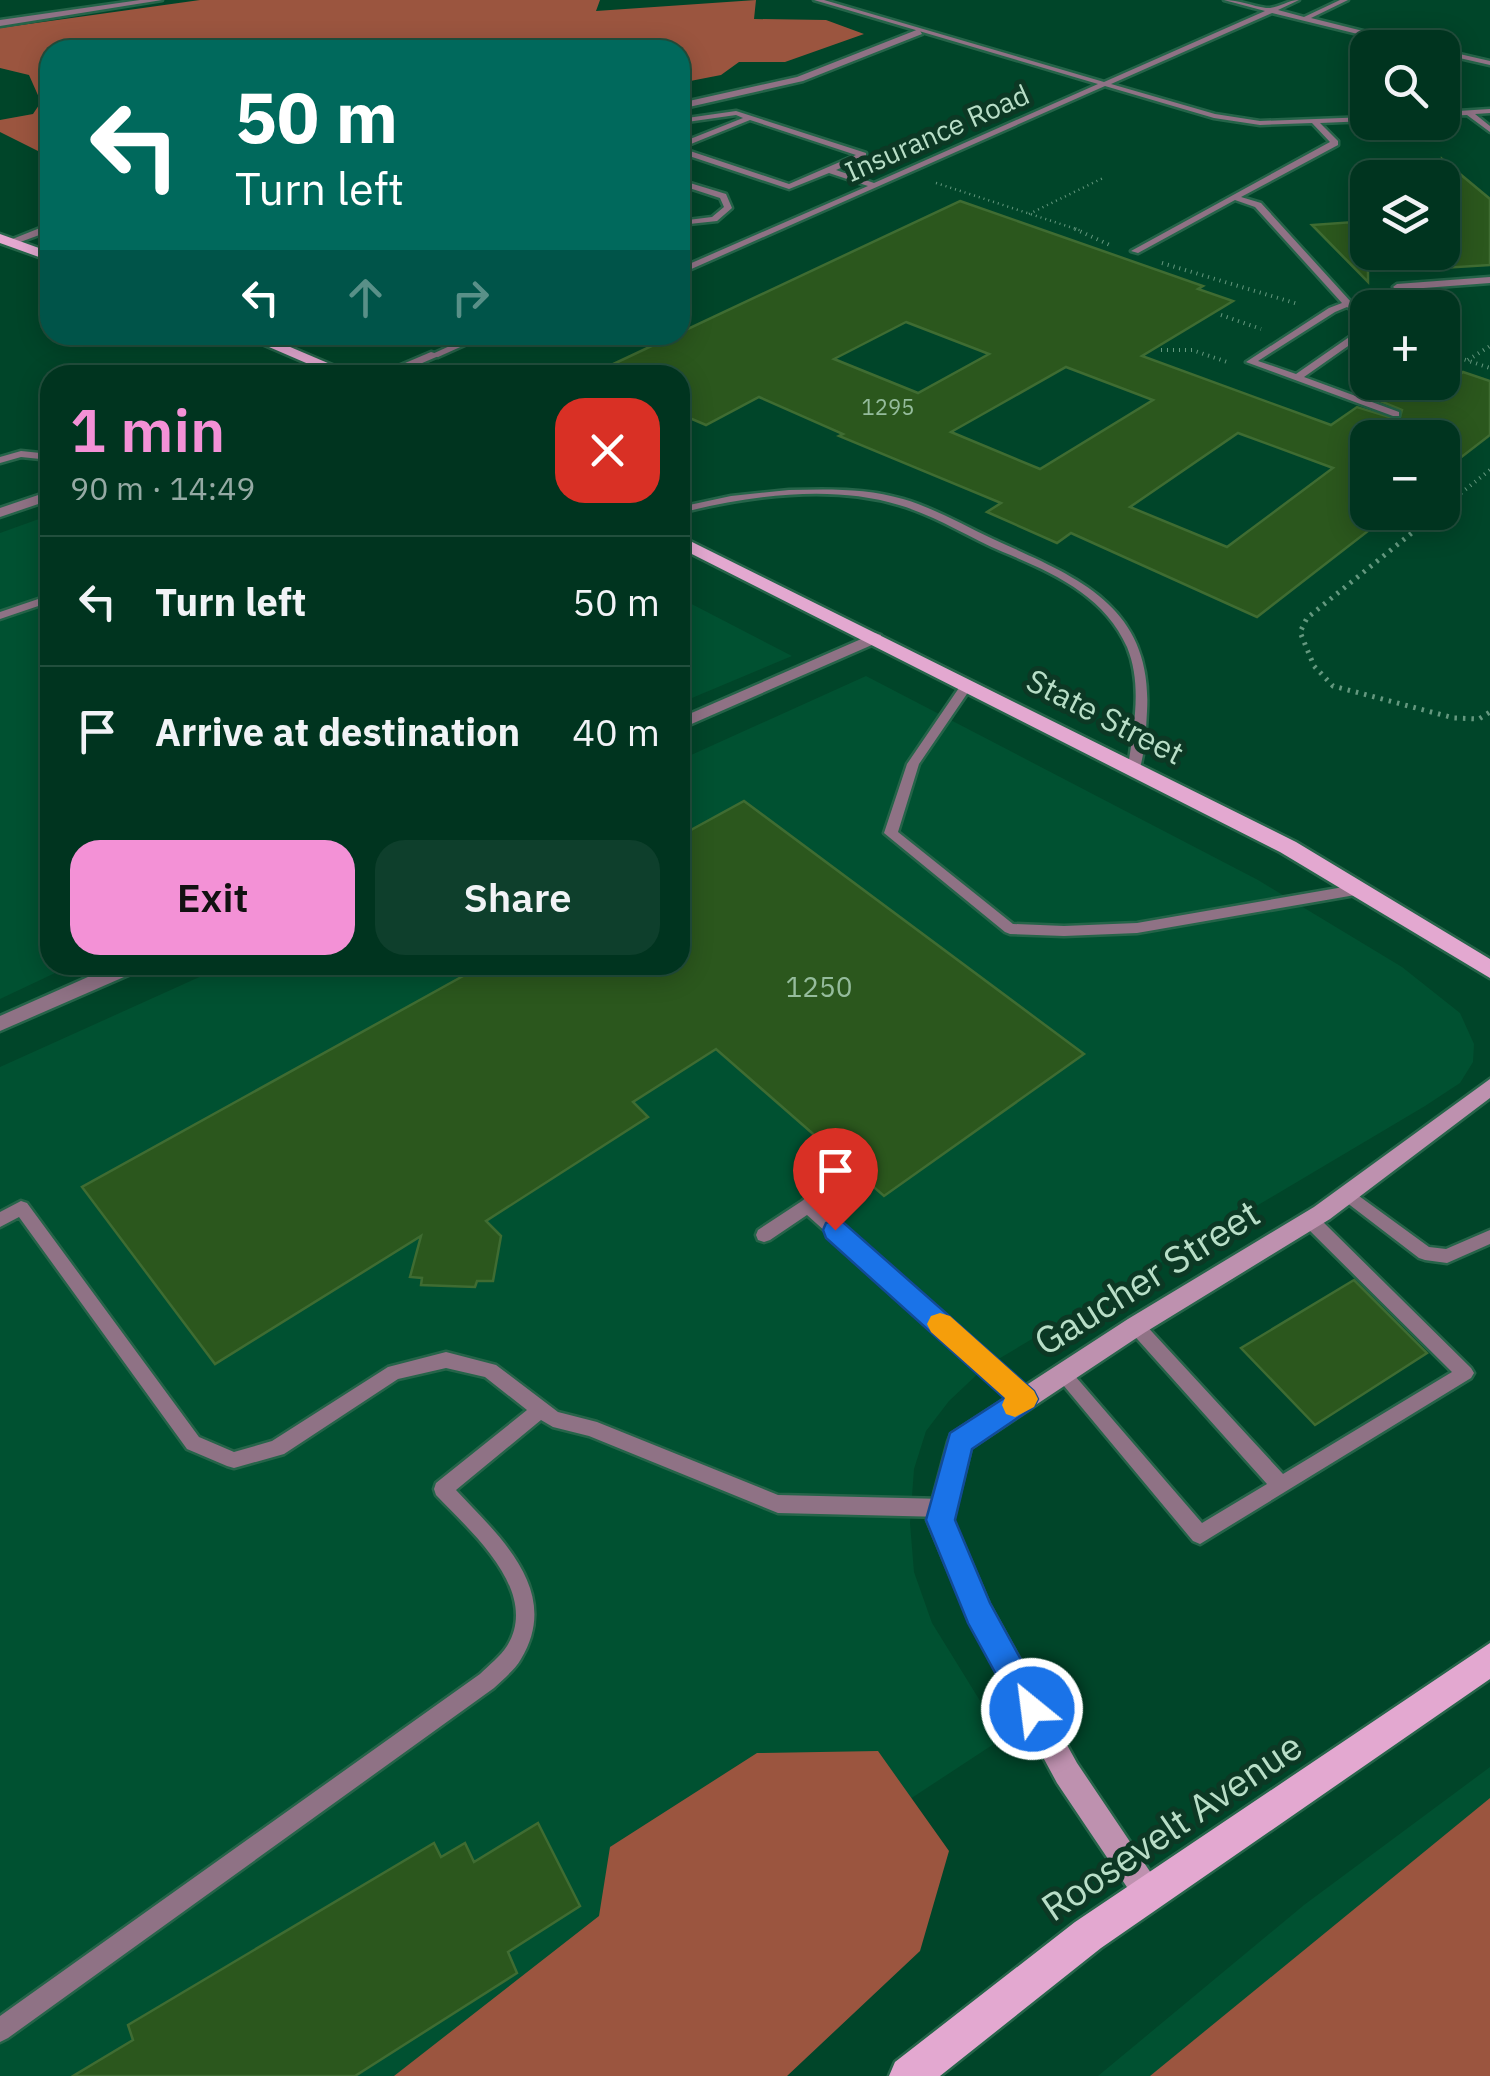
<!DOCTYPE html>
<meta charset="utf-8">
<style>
body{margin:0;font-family:"IBM Plex Sans",sans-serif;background:#0e3f2c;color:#f1f3f6;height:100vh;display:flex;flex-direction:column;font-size:38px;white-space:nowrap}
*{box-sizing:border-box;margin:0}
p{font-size:32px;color:#95aaa4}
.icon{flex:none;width:55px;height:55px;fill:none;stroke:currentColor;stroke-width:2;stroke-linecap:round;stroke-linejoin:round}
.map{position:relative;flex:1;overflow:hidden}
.drawer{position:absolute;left:40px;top:365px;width:650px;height:610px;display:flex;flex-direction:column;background:#00341f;border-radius:30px;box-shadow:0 5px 25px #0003,0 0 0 2px #224f3d}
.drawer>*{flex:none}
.banner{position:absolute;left:40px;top:40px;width:650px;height:305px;border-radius:30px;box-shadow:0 5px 25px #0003,0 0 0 2px #224f3d;background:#00695c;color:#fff;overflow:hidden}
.fabs{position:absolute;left:1350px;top:30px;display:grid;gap:20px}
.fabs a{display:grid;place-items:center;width:110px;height:110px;border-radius:20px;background:#00341f;box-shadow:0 5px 25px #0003,0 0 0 2px #224f3d;font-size:50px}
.pin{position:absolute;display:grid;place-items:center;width:85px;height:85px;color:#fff;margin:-102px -42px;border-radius:50% 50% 50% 0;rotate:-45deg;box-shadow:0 0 10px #0007}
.pin .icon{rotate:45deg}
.me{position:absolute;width:110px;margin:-55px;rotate:331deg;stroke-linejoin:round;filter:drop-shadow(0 0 8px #0008)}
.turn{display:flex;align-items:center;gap:35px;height:210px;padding:0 30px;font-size:45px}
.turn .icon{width:130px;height:130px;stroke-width:2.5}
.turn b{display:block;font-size:70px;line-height:85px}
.lanes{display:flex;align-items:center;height:95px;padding:0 30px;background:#0003;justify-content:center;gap:50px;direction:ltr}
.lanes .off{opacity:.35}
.round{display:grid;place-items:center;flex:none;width:105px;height:105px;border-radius:30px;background:#0e3f2c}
.summary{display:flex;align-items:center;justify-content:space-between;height:170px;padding:0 30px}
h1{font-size:60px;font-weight:600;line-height:75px;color:#f391d6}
.primary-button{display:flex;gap:20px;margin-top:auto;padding:20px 30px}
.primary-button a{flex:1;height:115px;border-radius:30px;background:#f391d6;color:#111;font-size:40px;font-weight:600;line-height:115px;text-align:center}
.primary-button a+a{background:#0e3f2c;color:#f1f3f6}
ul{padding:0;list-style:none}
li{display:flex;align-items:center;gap:30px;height:130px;padding:0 30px;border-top:2px solid #224f3d}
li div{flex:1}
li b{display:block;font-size:38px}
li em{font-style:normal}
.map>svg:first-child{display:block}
.built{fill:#005131}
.forest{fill:#9b553f}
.building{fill:#2b571d;stroke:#3f6c32;stroke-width:2.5;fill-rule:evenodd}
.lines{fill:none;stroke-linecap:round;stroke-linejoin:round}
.service-casing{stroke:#256449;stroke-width:5}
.minor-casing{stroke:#256449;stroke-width:5}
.secondary-casing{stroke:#256449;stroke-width:5}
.primary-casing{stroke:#256449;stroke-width:5}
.path-far2{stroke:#64987f;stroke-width:2.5;stroke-dasharray:1 4;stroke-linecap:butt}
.path-far1{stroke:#64987f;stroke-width:4;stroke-dasharray:1 5;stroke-linecap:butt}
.path{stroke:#64987f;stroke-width:5;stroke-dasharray:2.5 6;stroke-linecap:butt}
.service{fill:#8f7285;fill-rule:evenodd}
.minor{fill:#8f7285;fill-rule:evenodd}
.secondary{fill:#be91af;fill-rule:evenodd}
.primary{fill:#e3a8d0;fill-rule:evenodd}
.route{fill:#1a73e8;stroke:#114b97;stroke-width:2.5}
.slow{fill:#f59e0b}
.labels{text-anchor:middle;stroke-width:10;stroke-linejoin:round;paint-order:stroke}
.far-number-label{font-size:22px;fill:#95bc9c}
.far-street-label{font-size:28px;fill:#b8dec7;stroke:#0c3824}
.number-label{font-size:28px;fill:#95bc9c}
.street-label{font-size:32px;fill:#b8dec7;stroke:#0c3824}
.near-street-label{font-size:38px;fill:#b8dec7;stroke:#0c3824}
</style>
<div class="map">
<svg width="1490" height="2076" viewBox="0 0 1490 2076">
<rect width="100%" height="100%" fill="#004529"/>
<g class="built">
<path d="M50 515V965H72L0 999V533Z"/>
<path d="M680 598 792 656 680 703Z"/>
<path d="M866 676 1258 880 1402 967 1460 1013 1474 1044 1473 1062 1460 1083 1425 1106 985 1367 949 1401 926 1431 914 1469 910 1523 914 1572 932 1623 1003 1738 488 2076H0V1067L226 965H680V760Z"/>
<path d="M1490 1767V2076H1098L1304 1905Z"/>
</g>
<g class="forest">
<path d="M200 0H600L596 11 756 0 754 19 826 20 864 34 785 62H739L721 75 680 83V50H50V157L0 132V120L33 114 41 102 29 75 0 68V28Z"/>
<path d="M878 1751 949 1851 920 1951 787 2076H394L599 1916 610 1847 757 1753Z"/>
<path d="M1490 1798V2076H1150Z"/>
</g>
<g class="building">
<path d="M1442 159 1490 199V265L1442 268Z"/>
<path d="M960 201 1203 286 1198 289 1233 301 1142 356 1331 425 1357 407 1399 420 1402 410 1370 397 1391 382H1442V371L1458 376 1463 372 1490 381V435L1442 472V438H1368V531L1257 617 1071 533 1057 543 987 512 1001 503 839 436 843 434 759 397 706 425 680 414V375H590ZM906 322 989 354 918 393 834 359ZM1066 367 1153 400 1040 469 951 432ZM1238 433 1333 468 1227 547 1130 507Z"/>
<path d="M1368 221V282L1312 225Z"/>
<path d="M744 801 1084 1054 884 1196 716 1049 633 1102 648 1117 486 1221 501 1236 493 1281H477L475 1287 421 1285 422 1278 410 1277 421 1236 215 1364 82 1187 483 965H680V836Z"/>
<path d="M1354 1280 1427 1353 1315 1425 1241 1348Z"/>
<path d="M538 1823 580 1906 508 1952 517 1973 355 2076H73L133 2040 128 2025 434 1843 441 1857 465 1843 474 1862Z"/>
</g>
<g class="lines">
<defs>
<g id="service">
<path d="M814 0H824L1104 82 1265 11 1224 0C1239 0 1252 6 1266 8 1278 9 1287 0 1299 0L1278 10 1304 17 1340 0H1348L1311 18 1427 47 1415 48 1272 13 1111 84 1215 114 1260 121 1368 117V121L1320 123 1338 141V145L1241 197 1261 203 1351 302 1368 313V320L1347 307 1335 312 1258 361 1296 374 1368 324V332L1304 377 1399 412V416H1393L1246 362 1329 308 1342 303 1255 207 1235 200 1138 253 1131 251 1330 142 1312 123 1260 125 1214 118 1105 86 680 274V268L868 186 829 173 789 189 680 153V143L743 118 736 115 680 123V119L736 111 866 153V157L836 170 874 183 1098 84ZM750 120 856 155 789 184 681 148Z"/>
<path d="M1442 50 1490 61V65L1442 54Z"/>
<path d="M1490 109V113L1475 114 1490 126V132L1467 115 1442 116V112Z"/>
<path d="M680 180 726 194 732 208 717 221 680 225V221L712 217 724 207 720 198 680 185Z"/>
<path d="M1490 277V283L1397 290 1393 287 1397 284Z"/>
<path d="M474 335H487L438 357 430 355Z"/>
<path d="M21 451 50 454V460L21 457 0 463V457Z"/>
<path d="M789 490C827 489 866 488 903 499 934 508 963 525 993 539 1074 576 1153 604 1147 711 1146 730 1145 753 1139 771L1134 772 1128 768C1133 729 1143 686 1127 647 1105 596 1052 572 1003 552 968 537 936 516 899 505 830 484 748 496 680 513V507L731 496Z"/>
<path d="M50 595V602L0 619V612Z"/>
<path d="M967 681 973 685 919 764 898 832 1013 924 1064 926 1137 923 1361 884 1368 889 1361 894 1137 933 1064 936 1010 934 1005 932 884 833 907 764 963 682Z"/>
<path d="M841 1172 847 1173 849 1178 847 1183 819 1206 1031 1393 1034 1399 1031 1405 1025 1407 1019 1405 807 1215 770 1240 764 1242 758 1240 756 1235 758 1230 802 1201 835 1173Z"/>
<path d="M1348 1188 1429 1247 1446 1249 1490 1230V1244L1447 1263 1425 1260 1419 1258 1342 1199 1340 1194 1342 1189Z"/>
<path d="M21 1201 27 1203 199 1437 234 1452 272 1441 388 1367 446 1352 496 1365 558 1412 597 1422 778 1495 944 1499 951 1502 953 1508 951 1514 944 1517 778 1513 589 1436 553 1427 541 1420 456 1490C500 1537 562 1591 521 1659 515 1670 503 1679 494 1688L8 2038 0 2042V2016L480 1674C489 1665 500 1657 507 1646 541 1591 470 1531 436 1495L434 1489 436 1483 527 1410 485 1377 446 1368 398 1379 284 1454 234 1468 227 1466 187 1449 19 1217 0 1227V1212Z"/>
<path d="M1310 1213 1316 1215 1471 1368 1474 1373 1471 1378 1200 1544 1193 1541 1054 1374 1057 1369 1063 1366 1069 1369 1202 1523 1267 1484 1130 1331 1127 1326 1130 1321 1136 1319 1142 1321 1283 1474 1452 1372 1304 1225 1302 1220 1304 1215Z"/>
</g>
<g id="minor">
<path d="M140 0H162L0 26V20Z"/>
<path d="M919 29 922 34 803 81 680 109V103L797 77Z"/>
<path d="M50 224V231L15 244 5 242Z"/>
<path d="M431 352 441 355 394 375H377Z"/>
<path d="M50 491V500L0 517V508Z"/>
<path d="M875 633 881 635V641L680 729V718Z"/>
<path d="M115 965H143L140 970 0 1031V1016Z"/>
</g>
<path id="secondary" d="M1490 1079V1098L1330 1219 1144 1333 971 1448 953 1520 989 1604 1077 1763 1157 1882 1162 1892 1157 1902 1147 1907 1137 1902 1057 1783 970 1622 927 1520 948 1442 951 1434 1128 1319 1314 1207Z"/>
<g id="primary">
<path d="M0 234 50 252V261L0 243Z"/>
<path d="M241 335H262L356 375H334Z"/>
<path d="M680 536 1296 842 1490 959V978L1280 852 680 548Z"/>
<path d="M1490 1643V1679L1101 1948 940 2076H889L895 2062 1075 1922Z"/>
</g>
</defs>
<use href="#service" class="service-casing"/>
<use href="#minor" class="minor-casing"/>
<use href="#secondary" class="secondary-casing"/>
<use href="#primary" class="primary-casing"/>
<g class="path-far2">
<path d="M1379 137 1399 128"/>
<path d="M1374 165 1438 161"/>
<path d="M936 183 1082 231"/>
<path d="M1029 214 1103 178"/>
</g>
<g class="path-far1">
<path d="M1075 229 1112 246"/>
<path d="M1162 263 1298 304"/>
<path d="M1221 315 1261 329"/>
<path d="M1161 350H1192L1227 362"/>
<path d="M1442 352 1490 368"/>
<path d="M1468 360 1490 346"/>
<path d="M1442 508 1490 470"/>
<path d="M1415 530 1437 512"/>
</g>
<path class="path" d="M1418 528 1307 618 1300 632 1314 666 1333 686 1454 718 1479 719 1490 712"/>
<use href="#service" class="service"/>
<use href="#minor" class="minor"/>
<use href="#secondary" class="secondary"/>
<use href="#primary" class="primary"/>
</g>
<path class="route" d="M835 1220 844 1223 1034 1391 1038 1399 1034 1407 972 1449 955 1520 990 1603 1048 1709 1043 1720 1032 1724 1021 1720 968 1623 926 1520 950 1433 1004 1398 826 1238 823 1230 826 1223Z"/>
<path class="slow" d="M940 1313 950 1316 1034 1391 1038 1399 1034 1407 1015 1417 1006 1414 1002 1405 1005 1398 931 1332 927 1324 931 1316Z"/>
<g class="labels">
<g class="far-number-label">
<text x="888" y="415">1295</text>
</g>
<g class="far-street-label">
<text transform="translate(937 133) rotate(-24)" y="10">Insurance Road</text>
</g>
<g class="number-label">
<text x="819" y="997">1250</text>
</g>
<g class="street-label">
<text transform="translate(1105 717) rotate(27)" y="11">State Street</text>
</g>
<g class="near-street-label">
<text transform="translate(1147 1278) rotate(-32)" y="13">Gaucher Street</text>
<text transform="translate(1172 1827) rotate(-34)" y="13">Roosevelt Avenue</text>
</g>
</g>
</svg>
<div class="fabs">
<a><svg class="icon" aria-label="search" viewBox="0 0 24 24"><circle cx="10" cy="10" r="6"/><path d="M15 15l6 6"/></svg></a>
<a><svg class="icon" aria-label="layers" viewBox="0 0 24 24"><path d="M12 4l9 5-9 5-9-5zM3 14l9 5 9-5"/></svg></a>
<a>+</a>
<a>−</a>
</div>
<div class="pin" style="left:835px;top:1230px;background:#d93025"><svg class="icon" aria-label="arrive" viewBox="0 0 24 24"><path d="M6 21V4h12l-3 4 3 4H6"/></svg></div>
<svg class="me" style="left:1032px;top:1709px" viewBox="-20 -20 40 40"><circle r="17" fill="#1a73e8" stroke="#fff" stroke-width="3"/><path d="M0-11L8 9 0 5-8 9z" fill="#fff"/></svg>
<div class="banner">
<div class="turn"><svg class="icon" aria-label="left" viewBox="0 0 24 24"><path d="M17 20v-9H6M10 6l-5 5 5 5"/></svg><div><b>50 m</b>Turn left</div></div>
<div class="lanes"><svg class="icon" aria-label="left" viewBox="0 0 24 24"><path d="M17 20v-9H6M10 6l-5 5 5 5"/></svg><svg class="icon off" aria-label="ahead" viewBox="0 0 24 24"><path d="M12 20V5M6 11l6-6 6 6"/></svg><svg class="icon off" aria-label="right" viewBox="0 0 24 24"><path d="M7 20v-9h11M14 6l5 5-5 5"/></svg></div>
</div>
<section class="drawer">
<div class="summary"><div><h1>1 min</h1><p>90 m · 14:49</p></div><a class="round" style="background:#d93025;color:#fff"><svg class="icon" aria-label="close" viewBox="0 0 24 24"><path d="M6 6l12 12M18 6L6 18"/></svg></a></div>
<ul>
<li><svg class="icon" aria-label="left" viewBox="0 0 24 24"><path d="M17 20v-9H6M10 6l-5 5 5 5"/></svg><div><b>Turn left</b></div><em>50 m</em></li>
<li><svg class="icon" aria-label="arrive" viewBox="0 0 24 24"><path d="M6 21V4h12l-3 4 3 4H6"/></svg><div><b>Arrive at destination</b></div><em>40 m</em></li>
</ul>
<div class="primary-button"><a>Exit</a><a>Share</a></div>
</section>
</div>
